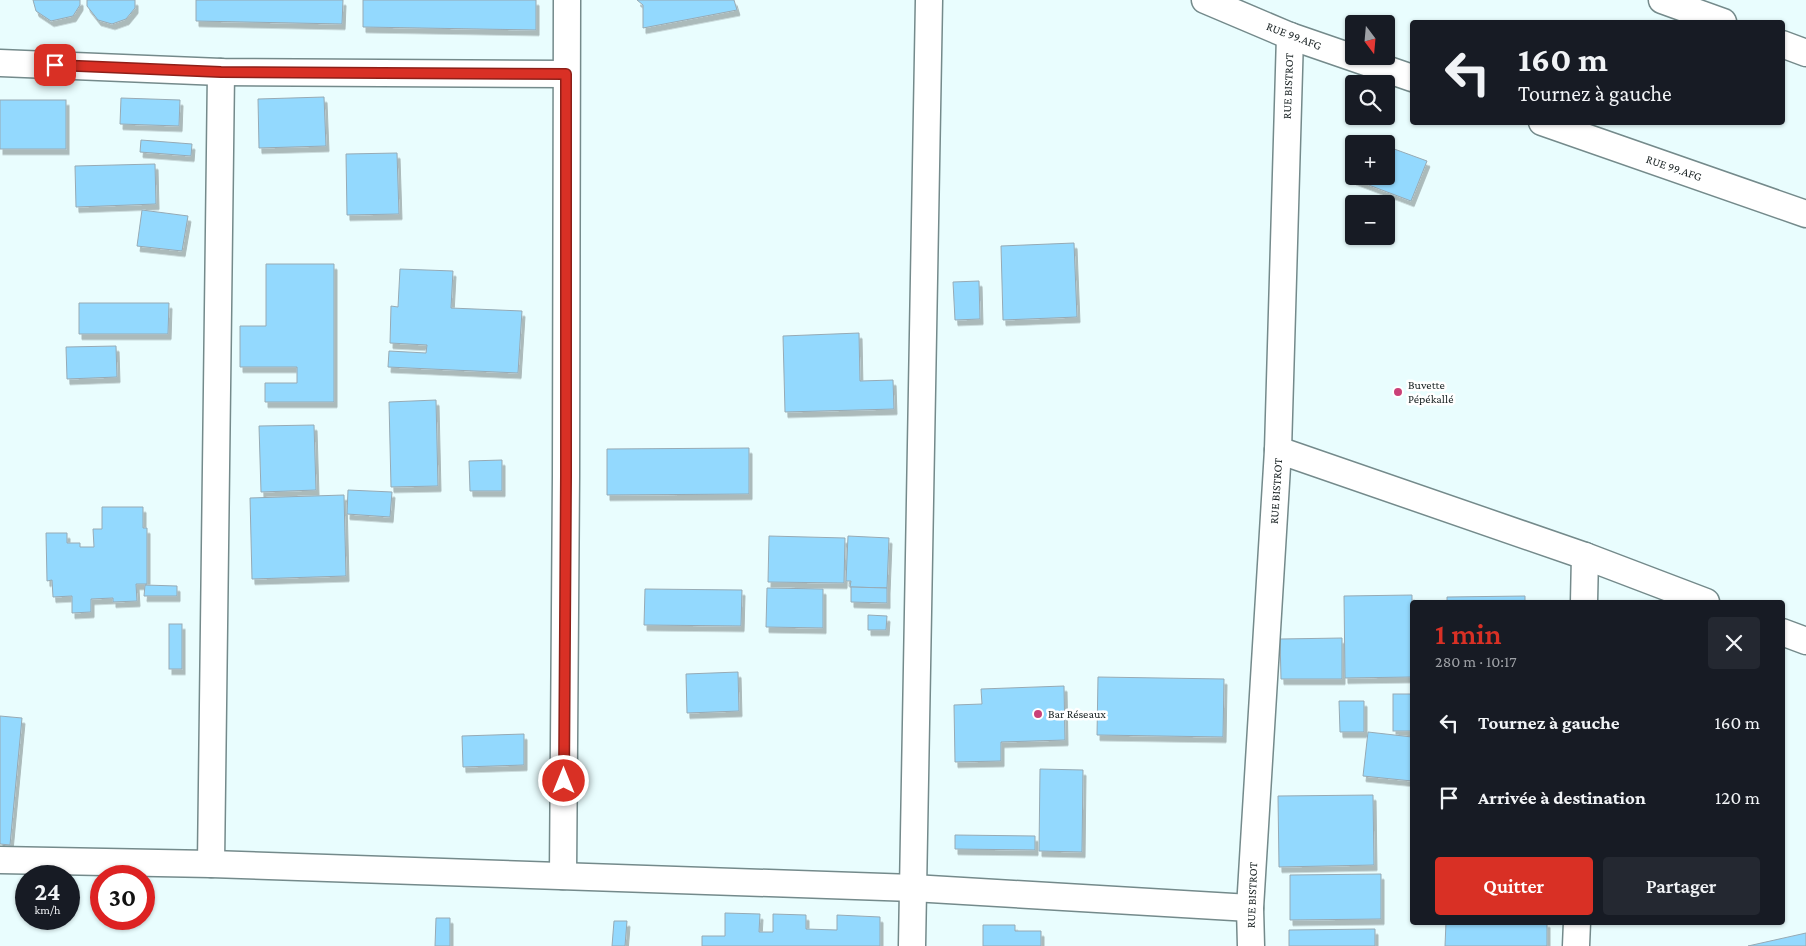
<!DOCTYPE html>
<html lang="fr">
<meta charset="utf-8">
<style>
body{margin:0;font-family:"Crimson Pro",serif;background:#242831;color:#f1f3f6;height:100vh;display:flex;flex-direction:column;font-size:19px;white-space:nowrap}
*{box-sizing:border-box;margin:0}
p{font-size:16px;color:#9ea1a6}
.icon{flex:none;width:28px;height:28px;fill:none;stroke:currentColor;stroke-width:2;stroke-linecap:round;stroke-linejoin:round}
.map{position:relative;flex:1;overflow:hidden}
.sheet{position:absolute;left:1410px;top:600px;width:375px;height:325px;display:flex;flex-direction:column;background:#171b24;border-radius:5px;box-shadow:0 1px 4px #0004}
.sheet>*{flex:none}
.banner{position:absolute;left:1410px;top:20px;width:375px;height:105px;border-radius:5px;box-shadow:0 1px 4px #0004;background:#171b24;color:#f1f3f6;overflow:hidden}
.needle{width:32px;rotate:164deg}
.buttons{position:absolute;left:1345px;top:15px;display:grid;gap:10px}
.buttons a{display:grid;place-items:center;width:50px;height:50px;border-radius:5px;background:#171b24;box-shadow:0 1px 4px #0004;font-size:25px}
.speed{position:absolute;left:15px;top:865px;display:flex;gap:10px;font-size:25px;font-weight:700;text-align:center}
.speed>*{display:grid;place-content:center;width:65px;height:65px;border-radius:50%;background:#171b24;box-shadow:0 1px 4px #0004;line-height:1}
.speed small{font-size:12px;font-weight:400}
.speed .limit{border:8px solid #d22;background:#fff;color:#111}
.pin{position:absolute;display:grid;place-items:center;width:42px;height:42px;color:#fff;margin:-21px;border-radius:10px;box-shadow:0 2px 8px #0006}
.me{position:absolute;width:55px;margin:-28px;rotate:0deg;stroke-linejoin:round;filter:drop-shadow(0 0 4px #0008)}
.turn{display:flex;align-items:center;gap:18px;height:105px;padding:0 25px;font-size:22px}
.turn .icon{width:65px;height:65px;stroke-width:2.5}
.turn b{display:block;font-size:35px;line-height:42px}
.round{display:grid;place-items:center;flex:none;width:52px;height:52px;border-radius:5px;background:#242831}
.summary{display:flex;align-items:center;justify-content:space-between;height:85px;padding:0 25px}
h1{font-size:30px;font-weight:600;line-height:38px;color:#d93025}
.cta{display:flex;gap:10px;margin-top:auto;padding:10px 25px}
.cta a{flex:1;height:58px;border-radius:5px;background:#d93025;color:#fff;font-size:20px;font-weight:600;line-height:58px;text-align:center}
.cta a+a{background:#242831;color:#f1f3f6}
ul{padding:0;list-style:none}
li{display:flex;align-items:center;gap:15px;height:75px;padding:0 25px}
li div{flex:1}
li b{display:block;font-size:19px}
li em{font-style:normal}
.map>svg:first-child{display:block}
.building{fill:#93d9fe;stroke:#97aab4;filter:url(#shadow)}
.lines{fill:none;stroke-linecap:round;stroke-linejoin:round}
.minor-casing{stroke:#748a8b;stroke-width:29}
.minor{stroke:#fff;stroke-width:26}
.route-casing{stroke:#8d1f18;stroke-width:12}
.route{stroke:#d93025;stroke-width:9}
.poi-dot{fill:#ca4078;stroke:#fff;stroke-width:2}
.labels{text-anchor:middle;stroke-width:5;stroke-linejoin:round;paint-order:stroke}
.street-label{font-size:12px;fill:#182122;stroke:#fff}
.poi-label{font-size:12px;fill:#182122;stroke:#fff;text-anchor:start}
</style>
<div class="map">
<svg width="1806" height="946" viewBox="0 0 1806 946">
<defs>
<filter id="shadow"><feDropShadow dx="3" dy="5.5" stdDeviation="0" flood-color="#0004"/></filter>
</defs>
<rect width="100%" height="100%" fill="#e9fdfe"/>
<g class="building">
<path d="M33 0H80V5L73 16 51 21 36 11Z"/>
<path d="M87 0H135V8L126 19 112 24 98 20 87 6Z"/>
<path d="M196 0H343L342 24 196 21Z"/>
<path d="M363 0H536V30L363 27Z"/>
<path d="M637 0H734L737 10 643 28V5Z"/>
<path d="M324 97 326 146 259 148 258 99Z"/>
<path d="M121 98 180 100 179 126 120 124Z"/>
<rect x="0" y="100" width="66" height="49"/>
<path d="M141 140 192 144 191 156 140 152Z"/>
<path d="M1386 146 1427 161 1411 201 1353 179 1354 176H1386Z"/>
<path d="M397 153 399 214 347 215 346 154Z"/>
<path d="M155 164 156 204 76 207 75 166Z"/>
<path d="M142 210 188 216 182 251 137 246Z"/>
<path d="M1074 243 1077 317 1003 320 1001 246Z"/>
<path d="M266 264H334V402H265V383H297V367H240V326H266Z"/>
<path d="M400 269 453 271 451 308 522 311 518 373 388 367 389 351 426 353 427 345 390 343 391 306 398 307Z"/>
<path d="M979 281 980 319 955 320 953 282Z"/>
<path d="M79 303H169L168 334H79Z"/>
<path d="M859 333 860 381 893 380 894 409 785 412 783 336Z"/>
<path d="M116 346 117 377 67 379 66 347Z"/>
<path d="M436 400 438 486 391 487 389 402Z"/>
<path d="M314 425 316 490 261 492 259 426Z"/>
<path d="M749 448V494L607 495V449Z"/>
<path d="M502 460V491H470L469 461Z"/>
<path d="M348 490 392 492 390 517 347 514Z"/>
<path d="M344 495 346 576 252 579 250 498Z"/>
<path d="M102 507H143V528H147V584H136L137 601 113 602V598L91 599V612L72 613V596L53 597 52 580 47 581 46 533H67V543H80V547H94L93 529H102Z"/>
<path d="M769 536 845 538 844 583 768 582Z"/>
<path d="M848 536 889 538 887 588 850 587 851 581H846Z"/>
<path d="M145 585 177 586V596H144Z"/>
<path d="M851 587 887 588V603L851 602Z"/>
<path d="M767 588 823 589V628L766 627Z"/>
<path d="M645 589 742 590 741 626 644 625Z"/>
<path d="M1412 595V677L1345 678 1344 596Z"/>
<path d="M1525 596V602H1447V597Z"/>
<path d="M868 615 887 616 886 630H868Z"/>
<rect x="169" y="624" width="13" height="45"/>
<path d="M1342 638V679H1281L1280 639Z"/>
<path d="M738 672 739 711 687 713 686 674Z"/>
<path d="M1098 677 1224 679 1223 737 1097 735Z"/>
<path d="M1064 686 1065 740 1001 742V761L955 762 954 705 982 704 981 689Z"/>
<rect x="1393" y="694" width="19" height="37"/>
<path d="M1339 701H1364V732H1340Z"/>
<path d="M0 716 22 718 10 845 0 844Z"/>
<path d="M1368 732 1412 737V781L1363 776Z"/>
<path d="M524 734V765L463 767 462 736Z"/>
<path d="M1040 769 1083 770 1082 852 1039 851Z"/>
<path d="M1373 795 1374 865 1279 867 1278 796Z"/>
<path d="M955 835 1035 836V850L955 849Z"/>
<path d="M1381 874V919L1290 920V875Z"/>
<path d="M725 913 760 914 759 932H773V914L806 915V929L837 930V915L880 917V946H702V936H725Z"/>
<path d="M436 918H450V946H435Z"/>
<path d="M614 921H627L625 946H612Z"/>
<path d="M1446 922H1547V946H1445Z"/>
<path d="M983 925H1015V931H1041V946H983Z"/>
<path d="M1375 929V946H1289V930Z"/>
<path d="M1806 933V946H1748Z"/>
</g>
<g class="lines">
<defs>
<g id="minor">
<path d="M1205 0 1290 36 1412 78"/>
<path d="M1662 0 1723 22"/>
<path d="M1782 44 1806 53"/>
<path d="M0 63 221 72 566 74"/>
<path d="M1542 122 1806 214"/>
<path d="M1278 450 1585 556 1706 602"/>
<path d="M1584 602 1585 556"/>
<path d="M1782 632 1806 641"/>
<path d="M0 860 211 864 913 888 1250 908"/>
<path d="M211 864 221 72"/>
<path d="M563 876 566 476 567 0"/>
<path d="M912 946 929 0"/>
<path d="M1251 946 1250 908 1278 450 1290 36"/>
<path d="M1576 946 1577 922"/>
</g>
</defs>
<use href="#minor" class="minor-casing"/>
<use href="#minor" class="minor"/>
</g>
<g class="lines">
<defs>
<path id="route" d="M55 65 221 72 566 74V476L564 781"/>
</defs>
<use href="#route" class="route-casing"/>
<use href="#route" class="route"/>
</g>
<g class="poi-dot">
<circle cx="1398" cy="392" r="5"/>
<circle cx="1038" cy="714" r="5"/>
</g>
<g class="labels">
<g class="street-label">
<text transform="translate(1294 36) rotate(21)" y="4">RUE 99.AFG</text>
<text transform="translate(1288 86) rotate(-88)" y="4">RUE BISTROT</text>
<text transform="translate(1674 168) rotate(19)" y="4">RUE 99.AFG</text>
<text transform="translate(1276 491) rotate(-86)" y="4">RUE BISTROT</text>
<text transform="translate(1252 895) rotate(-88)" y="4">RUE BISTROT</text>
</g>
<g class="poi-label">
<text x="1408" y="389">Buvette<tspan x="1408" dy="14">Pépékallé</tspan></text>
<text x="1048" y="718">Bar Réseaux</text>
</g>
</g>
</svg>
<div class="buttons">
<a><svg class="needle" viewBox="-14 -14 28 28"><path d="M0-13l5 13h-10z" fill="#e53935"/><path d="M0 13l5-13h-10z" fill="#9ea1a6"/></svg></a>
<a><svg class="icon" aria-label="search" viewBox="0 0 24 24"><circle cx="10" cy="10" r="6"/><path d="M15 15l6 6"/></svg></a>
<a>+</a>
<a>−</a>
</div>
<div class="speed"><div>24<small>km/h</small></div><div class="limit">30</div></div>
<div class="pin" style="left:55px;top:65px;background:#d93025"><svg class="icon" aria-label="arrive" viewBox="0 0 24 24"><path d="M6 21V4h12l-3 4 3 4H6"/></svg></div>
<svg class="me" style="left:564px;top:781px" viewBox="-20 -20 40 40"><circle r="17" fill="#d93025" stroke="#fff" stroke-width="3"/><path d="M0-11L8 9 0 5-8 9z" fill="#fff"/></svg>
<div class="banner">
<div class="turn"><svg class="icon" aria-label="left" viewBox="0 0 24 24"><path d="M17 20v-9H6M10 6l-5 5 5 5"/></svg><div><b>160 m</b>Tournez à gauche</div></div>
</div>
<section class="sheet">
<div class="summary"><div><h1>1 min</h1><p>280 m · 10:17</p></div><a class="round"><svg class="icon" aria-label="close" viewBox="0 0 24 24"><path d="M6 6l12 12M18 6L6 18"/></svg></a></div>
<ul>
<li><svg class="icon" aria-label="left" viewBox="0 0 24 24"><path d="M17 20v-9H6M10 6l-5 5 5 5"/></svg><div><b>Tournez à gauche</b></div><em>160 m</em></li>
<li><svg class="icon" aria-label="arrive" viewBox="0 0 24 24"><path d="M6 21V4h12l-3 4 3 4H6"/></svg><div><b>Arrivée à destination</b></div><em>120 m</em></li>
</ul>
<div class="cta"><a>Quitter</a><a>Partager</a></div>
</section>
</div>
